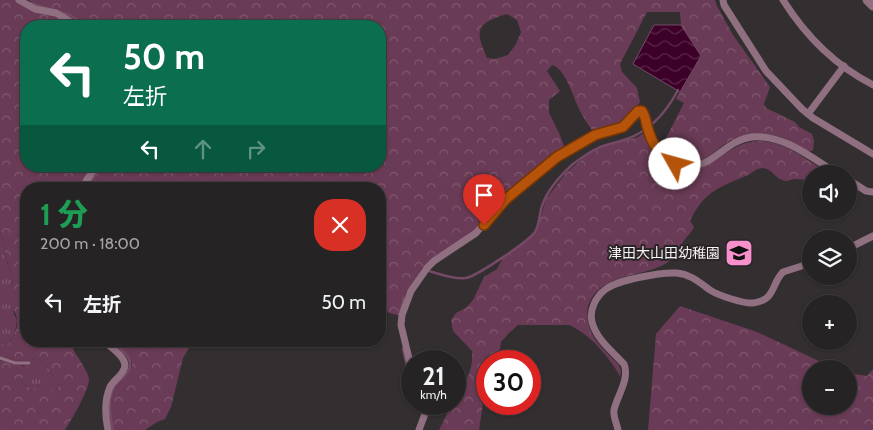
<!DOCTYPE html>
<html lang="ja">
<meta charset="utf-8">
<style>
body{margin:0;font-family:Cabin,"Noto Sans JP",sans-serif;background:#2e2b2d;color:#f1f3f6;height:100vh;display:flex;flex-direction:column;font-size:19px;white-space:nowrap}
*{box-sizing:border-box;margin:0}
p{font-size:16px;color:#a4a4a7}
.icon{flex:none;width:28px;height:28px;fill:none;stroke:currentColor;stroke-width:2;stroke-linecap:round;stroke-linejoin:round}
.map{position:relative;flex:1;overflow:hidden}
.side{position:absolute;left:20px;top:182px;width:366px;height:165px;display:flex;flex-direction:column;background:#262325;border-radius:20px;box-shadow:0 1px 4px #0004,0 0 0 1px #424042}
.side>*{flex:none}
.hud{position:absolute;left:20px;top:20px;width:366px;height:152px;border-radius:20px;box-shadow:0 1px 4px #0004,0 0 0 1px #424042;background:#0b6e4f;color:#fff;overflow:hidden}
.fabs{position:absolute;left:802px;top:165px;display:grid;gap:10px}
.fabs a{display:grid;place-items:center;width:55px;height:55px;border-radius:50%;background:#262325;box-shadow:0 1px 4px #0004,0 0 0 1px #424042;font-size:25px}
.speed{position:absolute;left:401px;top:350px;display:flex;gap:10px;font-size:25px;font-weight:700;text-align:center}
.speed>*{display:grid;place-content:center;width:65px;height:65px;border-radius:50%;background:#262325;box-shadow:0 1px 4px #0004,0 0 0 1px #424042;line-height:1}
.speed small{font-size:12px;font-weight:400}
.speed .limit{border:8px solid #d22;background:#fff;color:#111}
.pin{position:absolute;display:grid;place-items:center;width:42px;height:42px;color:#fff;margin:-51px -21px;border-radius:50% 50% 50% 0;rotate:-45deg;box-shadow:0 0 5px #0007}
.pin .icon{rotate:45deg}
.me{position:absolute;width:55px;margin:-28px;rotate:308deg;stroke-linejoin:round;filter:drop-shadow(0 0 4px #0008)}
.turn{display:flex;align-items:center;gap:18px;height:105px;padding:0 20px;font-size:22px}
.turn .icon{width:65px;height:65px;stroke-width:2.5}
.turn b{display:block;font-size:35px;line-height:42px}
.lanes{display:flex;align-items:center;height:48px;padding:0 20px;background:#0003;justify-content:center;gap:25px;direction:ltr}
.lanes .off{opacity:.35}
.round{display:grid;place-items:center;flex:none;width:52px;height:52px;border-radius:20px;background:#2e2b2d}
.headline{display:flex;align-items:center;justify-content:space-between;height:85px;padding:0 20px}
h1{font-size:30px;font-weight:800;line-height:38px;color:#1e9e55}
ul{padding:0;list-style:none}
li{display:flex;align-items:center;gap:15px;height:70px;padding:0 20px}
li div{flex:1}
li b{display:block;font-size:19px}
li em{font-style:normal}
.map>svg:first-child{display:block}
.grass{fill:url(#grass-tufts)}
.forest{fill:url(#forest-crowns);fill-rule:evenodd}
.water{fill:url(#water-waves);stroke:#754966}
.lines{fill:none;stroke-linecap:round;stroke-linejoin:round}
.stream{stroke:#754966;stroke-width:2.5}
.service{stroke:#8f6f80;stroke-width:3}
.minor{stroke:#8f6f80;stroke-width:7}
.tertiary{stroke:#8f6f80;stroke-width:9}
.route-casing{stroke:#753606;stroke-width:12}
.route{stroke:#b45309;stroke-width:9}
.labels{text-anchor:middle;stroke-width:4;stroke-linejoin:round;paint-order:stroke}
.poi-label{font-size:14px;fill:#f7f3f5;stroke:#292527;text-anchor:end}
</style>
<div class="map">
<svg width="873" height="430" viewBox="0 0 873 430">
<defs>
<pattern id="grass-tufts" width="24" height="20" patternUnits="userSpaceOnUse" patternTransform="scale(1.25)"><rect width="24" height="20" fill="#6a3b56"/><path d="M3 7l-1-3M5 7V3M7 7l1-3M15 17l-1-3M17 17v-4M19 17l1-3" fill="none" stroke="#80586f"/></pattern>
<pattern id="forest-crowns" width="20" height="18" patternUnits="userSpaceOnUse" patternTransform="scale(1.25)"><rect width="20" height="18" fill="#6a3b56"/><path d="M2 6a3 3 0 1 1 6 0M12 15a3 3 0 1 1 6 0" fill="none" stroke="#80586f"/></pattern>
<pattern id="water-waves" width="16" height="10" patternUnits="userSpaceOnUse" patternTransform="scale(1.25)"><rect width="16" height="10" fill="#3d0029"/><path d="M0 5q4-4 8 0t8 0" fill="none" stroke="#5a2649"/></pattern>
</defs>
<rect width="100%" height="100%" fill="#332f31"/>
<g class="grass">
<path d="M0 232 5 246C2 256 9 264 11 273 14 287 13 301 14 314L17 320 15 333 9 343 4 344 0 342Z"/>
<path d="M0 356 15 360 29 361 36 358C47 366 54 374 59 386L54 394 25 386 20 381 27 374 24 365H18L0 360Z"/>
</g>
<g class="forest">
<path d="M0 0H17L52 14 76 26H26V166H94L79 189H26V341H77L73 349C77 357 89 372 89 380 89 390 71 421 65 430H0V360L28 367 27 374 20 381 25 386 54 393 59 386C54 374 47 366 36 358L29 361 15 360 0 356V342L4 344 9 343C14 337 18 327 17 320 17 315 13 310 13 305 12 294 14 283 11 273 9 263 2 256 5 246L0 232Z"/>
<path d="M28 0H715L717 6 733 35 770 87 764 104 766 108 795 122 799 127 812 134 814 141 813 150 809 152C795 144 781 134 764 134 751 134 737 136 727 143 718 148 711 156 702 160 687 168 670 160 661 148L684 103 676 99 701 56 681 25 680 12H647L620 64 622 72 637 88 640 102 622 125 594 133C589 125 583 118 579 109 573 97 566 69 552 65L547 71 560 91 549 100V113L560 135 565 149 482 225 424 267 422 268 406 293 398 315 389 313 380 306V189H87L102 166H380V26H86C71 8 47 10 28 0ZM507 14 517 20 521 32 516 44 508 55 495 59 487 58C474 29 477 23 507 14Z"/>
<path d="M645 132C654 158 678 181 707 165 726 155 735 142 759 141 783 141 802 157 822 169L819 173 821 174H811V181C807 180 801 179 796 179 792 179 789 181 785 181 775 179 772 168 762 168 756 169 753 172 748 175 720 187 704 191 690 221L694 227C692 232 688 235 685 239 678 249 674 259 663 265 637 278 599 274 588 306 586 315 588 328 593 336 600 347 610 356 619 365L621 371 620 376C609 357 590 334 569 325H518L509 333 501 342 498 361H488L487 390 483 403 479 430H439L452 404H455C455 396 460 392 463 386 470 374 473 364 472 351L453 331 451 320 456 313 466 308 473 300 484 277 497 269 503 258 536 233 546 199 566 173 586 156 604 146 638 137Z"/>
<path d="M680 306 757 332 836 369H811V406H849V373L867 376 873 369V430H648L656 334Z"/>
<path d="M114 341H193L183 358 171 407 165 419 157 422 145 430H114C111 417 108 398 117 386 122 378 131 374 132 363L125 352Z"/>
</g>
<path class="water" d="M654 25H681L701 56 680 92 633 64Z"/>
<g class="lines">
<g class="stream">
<path d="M31 3C50 11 70 10 85 26"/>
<path d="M86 189 101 166"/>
<path d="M429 271C440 274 454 280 466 278 477 276 529 241 535 232 540 224 539 214 542 206 547 190 561 175 573 164 583 157 594 148 606 145 612 143 618 142 624 140 649 132 666 113 678 90"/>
<path d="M399 314 404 300"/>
<path d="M403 349 407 366 412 377"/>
<path d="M113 430C110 417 107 400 114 388 117 382 123 378 127 373 137 361 121 349 113 341"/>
</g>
<path class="service" d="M0 358 15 363H29"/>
<g class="minor">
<path d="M19 0 35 9 56 13 78 26"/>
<path d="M723 0 724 5 766 71 802 109 813 118 873 154"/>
<path d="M783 0C805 35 836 66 873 85"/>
<path d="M808 114 844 66"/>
<path d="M849 180 866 191 873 192"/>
<path d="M81 189 96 166"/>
<path d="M849 248 873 236"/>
<path d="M103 341C111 347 131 360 123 371 120 377 113 381 110 387 104 401 105 416 108 430"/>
<path d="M412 371 401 325 402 315 411 291 427 268 434 261 476 233 506 199 557 157 595 135 623 127 638 111H642L645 114C650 139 654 159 682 165 691 167 701 165 708 161 723 152 734 139 752 137 784 134 812 158 838 174"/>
<path d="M419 430 426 411 427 404"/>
<path d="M618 430C617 424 613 417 614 410 617 396 630 379 624 364 613 352 596 339 592 322 589 310 596 296 606 289 618 280 661 272 676 273 690 274 699 282 710 290 717 295 744 304 753 303 776 300 771 284 783 272L811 263"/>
</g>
<path class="tertiary" d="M867 0 873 6"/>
</g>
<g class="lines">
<defs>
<path id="route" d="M484 225 506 199 557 157 595 135 623 127 638 111H642C645 116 646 121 647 126 652 144 659 156 675 164"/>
</defs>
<use href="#route" class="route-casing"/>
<use href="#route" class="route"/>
</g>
<defs>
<symbol id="school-square" viewBox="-11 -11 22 22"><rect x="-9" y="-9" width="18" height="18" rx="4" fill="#f890cc" stroke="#292527"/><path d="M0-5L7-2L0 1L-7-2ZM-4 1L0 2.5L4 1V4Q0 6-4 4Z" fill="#111"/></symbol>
</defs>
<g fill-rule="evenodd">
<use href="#school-square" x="723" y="237" width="32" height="32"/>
</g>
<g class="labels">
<g class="poi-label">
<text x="720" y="258">津田大山田幼稚園</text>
</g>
</g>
</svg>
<div class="fabs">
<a><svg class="icon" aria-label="sound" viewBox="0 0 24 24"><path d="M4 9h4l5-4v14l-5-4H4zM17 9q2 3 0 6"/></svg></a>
<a><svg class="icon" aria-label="layers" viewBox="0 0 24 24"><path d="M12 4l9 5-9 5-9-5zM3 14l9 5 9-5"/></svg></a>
<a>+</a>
<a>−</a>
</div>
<div class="speed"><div>21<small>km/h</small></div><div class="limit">30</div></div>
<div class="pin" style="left:484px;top:225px;background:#d93025"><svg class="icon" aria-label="arrive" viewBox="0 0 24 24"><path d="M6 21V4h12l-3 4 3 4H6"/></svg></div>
<svg class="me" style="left:675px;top:164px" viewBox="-20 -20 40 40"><circle r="19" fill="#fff"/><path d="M0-13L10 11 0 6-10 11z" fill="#b45309"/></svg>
<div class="hud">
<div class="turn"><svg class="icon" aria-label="left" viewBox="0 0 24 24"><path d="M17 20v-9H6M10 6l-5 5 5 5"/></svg><div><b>50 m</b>左折</div></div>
<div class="lanes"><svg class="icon" aria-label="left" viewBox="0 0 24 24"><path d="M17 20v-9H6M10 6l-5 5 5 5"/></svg><svg class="icon off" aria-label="ahead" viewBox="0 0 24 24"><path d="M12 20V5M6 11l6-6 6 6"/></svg><svg class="icon off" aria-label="right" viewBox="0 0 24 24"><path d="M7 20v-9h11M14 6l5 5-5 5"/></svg></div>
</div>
<section class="side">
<div class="headline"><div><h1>1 分</h1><p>200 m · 18:00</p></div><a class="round" style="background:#d93025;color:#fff"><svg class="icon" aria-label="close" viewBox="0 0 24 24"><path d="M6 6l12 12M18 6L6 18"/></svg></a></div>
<ul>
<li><svg class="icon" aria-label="left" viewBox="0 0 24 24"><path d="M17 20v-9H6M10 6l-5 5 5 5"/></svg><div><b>左折</b></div><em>50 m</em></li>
</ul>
</section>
</div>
